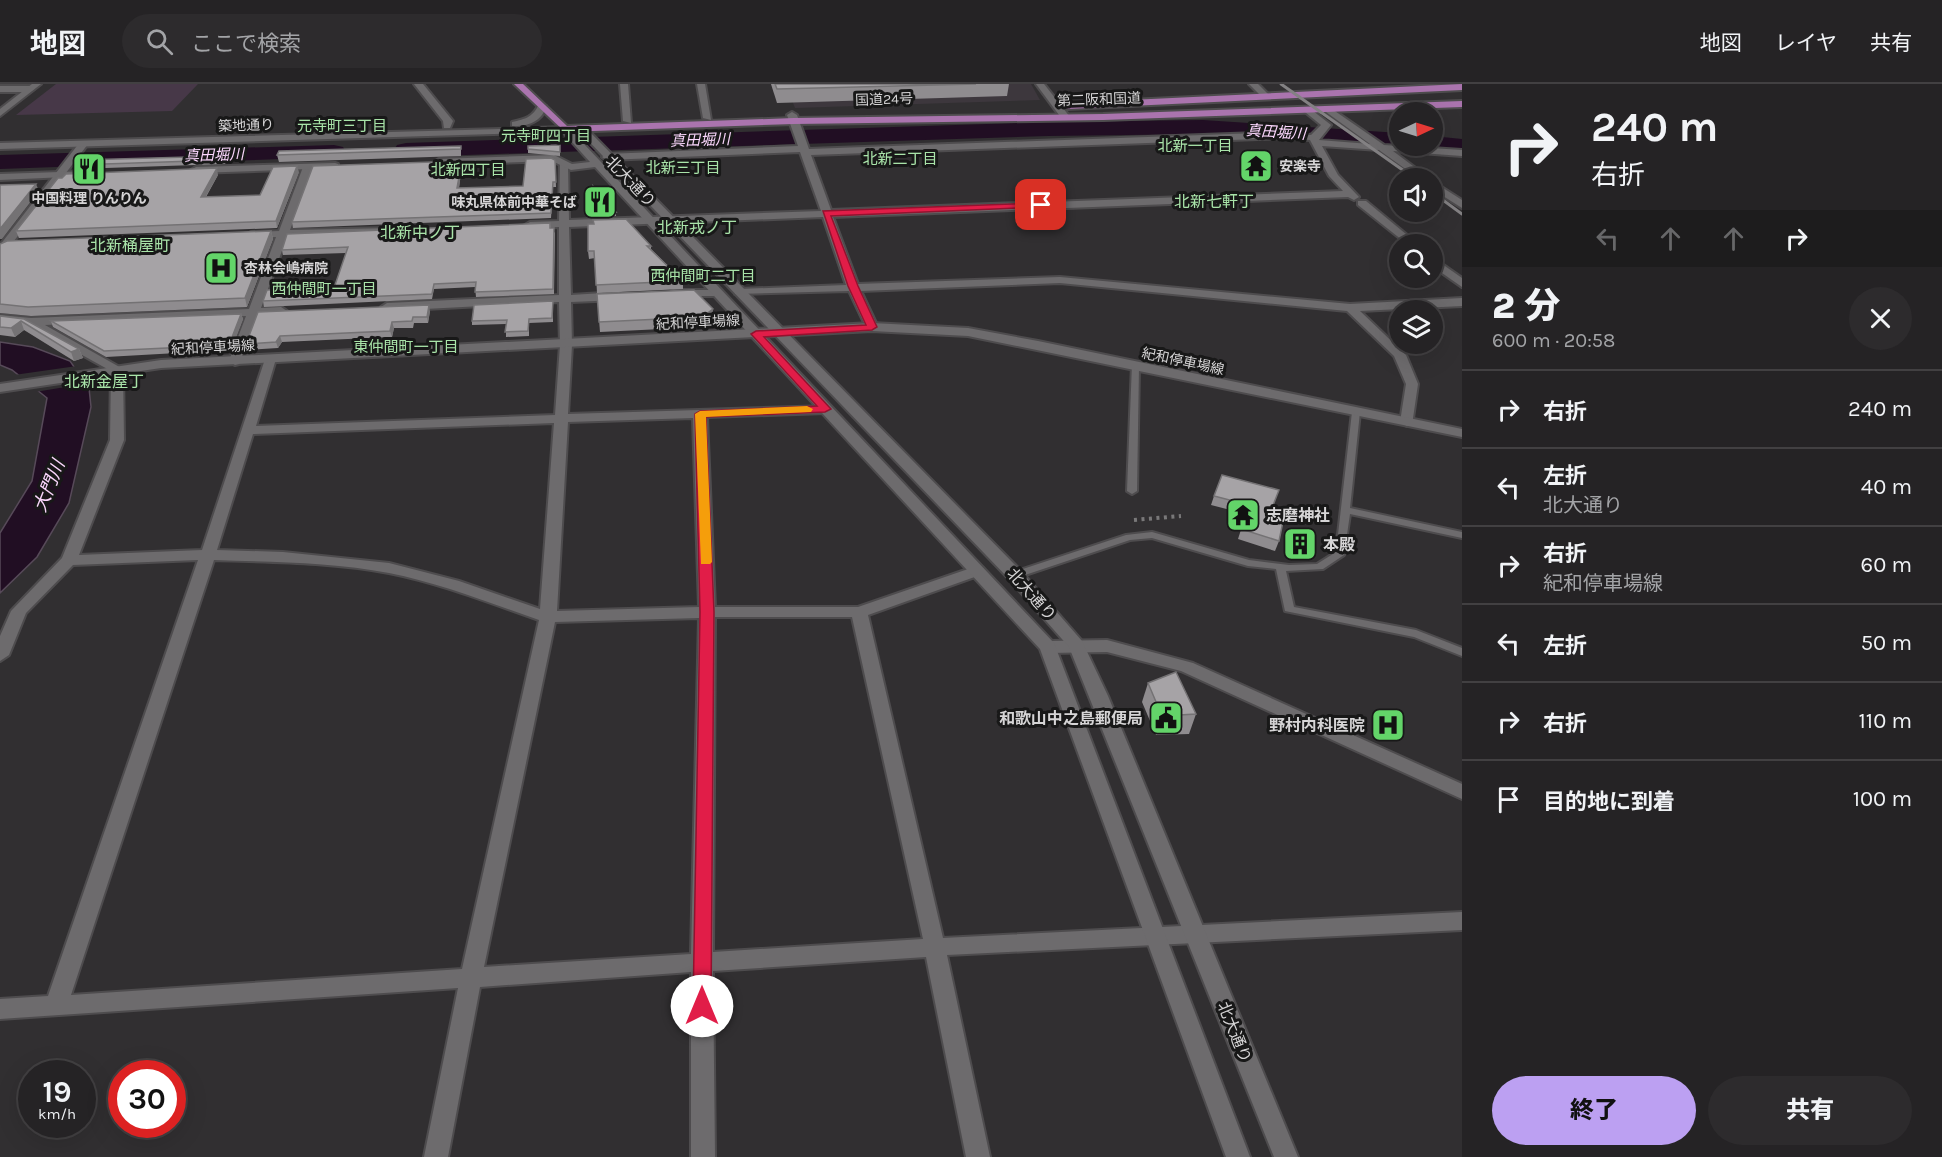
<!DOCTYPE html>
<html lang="ja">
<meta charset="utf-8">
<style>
body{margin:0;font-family:Karla,"Noto Sans JP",sans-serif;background:#2d2b2d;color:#f1f3f6;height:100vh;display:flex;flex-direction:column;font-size:22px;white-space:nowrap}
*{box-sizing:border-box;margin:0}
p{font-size:20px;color:#a3a4a7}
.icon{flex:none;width:33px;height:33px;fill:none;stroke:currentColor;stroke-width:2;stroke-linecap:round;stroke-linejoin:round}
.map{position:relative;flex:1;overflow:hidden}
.side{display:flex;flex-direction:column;background:#252325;width:480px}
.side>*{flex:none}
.top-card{background:#252325;color:#f1f3f6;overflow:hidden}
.needle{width:39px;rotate:86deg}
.tools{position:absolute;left:1389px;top:18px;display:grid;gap:12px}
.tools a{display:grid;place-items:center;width:54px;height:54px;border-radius:50%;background:#252325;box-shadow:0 6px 24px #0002,0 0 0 2px #424042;font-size:30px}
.speed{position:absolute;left:18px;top:976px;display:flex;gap:12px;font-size:30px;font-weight:700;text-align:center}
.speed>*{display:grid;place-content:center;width:78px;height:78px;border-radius:50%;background:#252325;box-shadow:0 6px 24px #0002,0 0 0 2px #424042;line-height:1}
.speed small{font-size:15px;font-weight:400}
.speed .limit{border:9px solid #d22;background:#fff;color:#111}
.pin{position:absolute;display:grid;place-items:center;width:51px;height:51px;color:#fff;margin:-26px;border-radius:12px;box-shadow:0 3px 9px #0006}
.me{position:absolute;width:66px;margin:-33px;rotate:0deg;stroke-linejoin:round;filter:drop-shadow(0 0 4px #0008)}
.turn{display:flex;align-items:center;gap:21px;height:126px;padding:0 30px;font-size:27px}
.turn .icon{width:78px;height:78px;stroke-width:2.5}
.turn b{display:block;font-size:42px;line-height:51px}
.lanes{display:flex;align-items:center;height:57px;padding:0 30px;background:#0003;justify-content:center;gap:30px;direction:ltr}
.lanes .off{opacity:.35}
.round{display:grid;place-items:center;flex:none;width:63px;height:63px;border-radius:32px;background:#2d2b2d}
.headline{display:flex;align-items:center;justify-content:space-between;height:102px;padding:0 30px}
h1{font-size:36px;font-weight:800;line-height:45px}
.action{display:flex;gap:12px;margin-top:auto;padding:12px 30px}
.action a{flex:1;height:69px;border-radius:36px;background:#bca0f2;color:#111;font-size:24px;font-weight:800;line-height:69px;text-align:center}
.action a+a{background:#2d2b2d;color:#f1f3f6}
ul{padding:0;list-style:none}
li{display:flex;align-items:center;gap:18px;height:78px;padding:0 30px;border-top:2px solid #424042}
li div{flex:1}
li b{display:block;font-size:22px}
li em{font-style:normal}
header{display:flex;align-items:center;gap:36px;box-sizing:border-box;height:84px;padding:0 30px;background:#252325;border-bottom:2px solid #424042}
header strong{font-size:28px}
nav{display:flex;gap:33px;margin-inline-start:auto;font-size:21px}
.search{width:420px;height:54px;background:#2d2b2d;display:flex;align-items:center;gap:15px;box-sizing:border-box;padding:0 21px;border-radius:33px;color:#a3a4a7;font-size:22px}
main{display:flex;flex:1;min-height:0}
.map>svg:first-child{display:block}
.built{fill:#3d373d}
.green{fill:#473848}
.water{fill:#210e23;stroke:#574a59;stroke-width:1.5}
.pier{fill:#312f31}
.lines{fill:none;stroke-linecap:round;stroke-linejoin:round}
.river{fill:#210e23;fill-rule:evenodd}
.service-casing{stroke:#4e4c4e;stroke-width:4}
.minor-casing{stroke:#4e4c4e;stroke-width:4}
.tertiary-casing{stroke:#4e4c4e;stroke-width:4}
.secondary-casing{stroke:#4e4c4e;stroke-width:4}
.trunk-casing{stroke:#4e4c4e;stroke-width:4}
.path{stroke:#797879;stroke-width:4;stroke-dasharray:3 4.5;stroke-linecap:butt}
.service{fill:#6d6b6d;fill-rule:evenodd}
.minor{fill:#6d6b6d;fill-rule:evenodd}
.tertiary{fill:#6d6b6d;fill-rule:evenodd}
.secondary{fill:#6d6b6d;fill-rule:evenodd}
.trunk{fill:#aa74ae;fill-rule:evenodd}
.rail{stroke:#838183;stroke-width:3}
.wall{fill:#8f8c8f}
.shaded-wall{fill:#747274}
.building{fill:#a6a3a6;stroke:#747274;stroke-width:1.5}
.route{fill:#e11d48;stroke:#92132f;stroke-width:1.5}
.slow{fill:#f59e0b}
.labels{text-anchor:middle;stroke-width:6;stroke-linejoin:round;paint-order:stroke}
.far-street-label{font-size:14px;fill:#d6d5d6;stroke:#181818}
.far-poi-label{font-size:14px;font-weight:bold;fill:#d6d5d6;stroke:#181818;text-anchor:start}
.far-neighbourhood-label{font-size:15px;fill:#a9e4a9;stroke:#181818}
.far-water-label{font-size:15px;font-style:italic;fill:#fbd7fd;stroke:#181818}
.street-label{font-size:16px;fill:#d6d5d6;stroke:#181818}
.far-quarter-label{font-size:16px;fill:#a9e4a9;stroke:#181818}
.poi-label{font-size:16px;font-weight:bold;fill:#d6d5d6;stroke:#181818;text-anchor:start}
.water-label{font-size:18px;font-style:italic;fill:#fbd7fd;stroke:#181818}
</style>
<header>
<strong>地図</strong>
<div class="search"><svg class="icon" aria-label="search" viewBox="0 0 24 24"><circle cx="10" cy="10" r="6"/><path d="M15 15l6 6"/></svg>ここで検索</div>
<nav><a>地図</a><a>レイヤ</a><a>共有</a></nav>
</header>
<main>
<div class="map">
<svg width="1462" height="1073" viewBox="0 0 1462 1073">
<rect width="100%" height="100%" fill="#312f31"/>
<path class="built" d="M771 0H1031L1040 16 795 24 790 11 775 12Z"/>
<path class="green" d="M56 0H198L172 27 16 31Z"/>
<path class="water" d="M0 258 33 263 70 277 89 304 91 323 69 419 37 473 0 509V449L32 397 47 314 12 286 0 281Z"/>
<path class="pier" d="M77 282 90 299 35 308 14 291Z"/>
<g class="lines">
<g class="river">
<path d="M1203 36 1400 49V62H1407L1400 63 1203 50 1048 52 406 73 397 71 394 66 397 61 406 59 1048 38Z"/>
<path d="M1432 52 1462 55V69L1424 64 1422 62H1432Z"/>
<path d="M334 61 343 63 346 68 343 73 0 85V71Z"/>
</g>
<defs>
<g id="service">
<path d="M1132 280H1138L1139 282 1137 407 1132 410 1127 407Z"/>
<path d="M1356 325 1360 328 1350 424 1462 448V454L1350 430 1344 471 1323 485 1286 487 1294 523 1416 546 1462 564V572L1414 553 1285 527 1276 485 1248 482 1152 454 1130 456 1019 493 1015 494 1010 491 1011 489 1126 451 1152 448 1249 476 1289 481 1317 480 1336 468 1352 328Z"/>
</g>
<g id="minor">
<path d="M414 0H423L453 37 450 44H444L443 37Z"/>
<path d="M620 0H628L631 39 623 37Z"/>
<path d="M697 0H705L711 36 703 34Z"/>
<path d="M1036 0H1044L1070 33 1068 35H1062Z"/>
<path d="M1249 0H1258L1269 11 1262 13Z"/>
<path d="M0 2H30L34 5 30 8H0Z"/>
<path d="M1308 23 1331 41 1319 56 1370 60 1326 28V24L1329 23 1384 61 1462 66V72L1393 67 1429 94H1418L1379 66 1322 62 1338 91 1359 113 1354 116 1348 113 833 133 858 200 1060 193 1350 220 1462 214V222L1360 227 1406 271 1418 300 1412 341 1407 342 1400 338 1406 300 1394 272 1347 227 1060 199 861 207 878 243 872 247 866 243 849 207 735 210V206L739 205 846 201 823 133 569 143 571 211 619 208 625 212 619 216 571 218 572 261 568 330 830 322 832 325 825 329 707 333 715 523H858L971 484H983L985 487 983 490 868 531 943 854 1462 828V846L947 871 990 1073H966L926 873 713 887 715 1073H691V888L480 903 448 1073H424L458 904 0 935V915L48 912 198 476 73 481 26 529 9 571 0 577V552L11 527 62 474 110 356 111 287 28 241 0 239V231L31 234 249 225 276 153 251 154 246 151 251 148 279 147 303 83 308 80 313 83 290 146 394 144V148L390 149 287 153 261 224 281 223 287 227 281 231 258 232 239 280 235 281 229 277 246 232 45 241 123 285 124 356 79 471 202 466 266 272H274L276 275 256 342 555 331 560 261 559 218 387 227 381 223 387 219 559 211V143L530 144 525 141 530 138 559 137 560 78 568 80 569 136 821 127 800 68 607 76 602 73 607 70 798 62 787 31 792 28 797 31 809 65 1287 48 1311 51 1321 41 1305 28V24ZM1287 54 1310 56 1329 92 1343 107 831 126 811 71ZM693 334 699 523 557 527 568 338ZM554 339 540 525 459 497 389 479 283 468 217 466 253 350ZM214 476C272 478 332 478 389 489 440 499 490 519 539 536L462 885 71 911ZM715 533H852L923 855 713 868ZM699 534 691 870 484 883 555 538Z"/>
<path d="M80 58 88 60 4 170 0 171V161Z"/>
<path d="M1432 97 1462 116V124L1432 105Z"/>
<path d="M675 206H717L723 209 717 212H671V208Z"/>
<path d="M1107 556 1193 579 1462 700V715L1181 587 1107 568 1048 569 1040 563 1048 557Z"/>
</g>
<g id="tertiary">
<path d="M32 0H41L0 32V25Z"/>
<path d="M539 20 546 22C543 37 527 43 512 42V38C526 35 533 33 539 20Z"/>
<path d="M578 42H584L1021 487 1082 557 1108 612 1298 1073H1274L1069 563 1009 495 578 46Z"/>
<path d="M568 43 1054 559 1250 1073H1226L1040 565 595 83 571 86 552 77 439 81 434 78 439 75 554 71 572 80 590 78 563 48 0 65V59Z"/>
<path d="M335 79 338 80V84L196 89 191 86 196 83Z"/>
<path d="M90 87V91L87 92 0 96V90Z"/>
<path d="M1358 117H1366L1418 160H1407L1358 121Z"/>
<path d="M1432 173 1462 194V203L1432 182Z"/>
</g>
<path id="secondary" d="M872 239 968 244 1038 257 1462 345V353L968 252 872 247 161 284 0 308V300L161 276Z"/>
<g id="trunk">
<path d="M514 0H523L567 42 794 34 1103 30 1462 17V23L1103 36 794 40 565 48Z"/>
<path d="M1462 0V6L1067 25 1063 22 1067 19Z"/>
</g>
</defs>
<use href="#service" class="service-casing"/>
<use href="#minor" class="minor-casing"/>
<use href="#tertiary" class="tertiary-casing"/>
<use href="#secondary" class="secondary-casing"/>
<use href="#trunk" class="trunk-casing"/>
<path class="path" d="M1134 436 1181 432"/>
<use href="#service" class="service"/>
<use href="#minor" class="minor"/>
<use href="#tertiary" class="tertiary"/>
<use href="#secondary" class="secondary"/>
<use href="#trunk" class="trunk"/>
<g class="rail">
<path d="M1281 0 1414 94"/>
<path d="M1432 108 1462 130"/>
</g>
</g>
<g class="wall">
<path d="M771 0H1009L1007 12 777 19Z"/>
<path d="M560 61V72L528 69V65Z"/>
<path d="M461 62V72L279 78 277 71Z"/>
<path d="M227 75 225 80 76 85 75 81Z"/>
<path d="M555 76 556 103H553L551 134 293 144 292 138 462 77V82L459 104 523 102Z"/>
<path d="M299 88 277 144 19 154 16 147 218 91 206 113 260 111Z"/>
<path d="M616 128V132L594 133 593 129Z"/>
<path d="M550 139 551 144 555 149 554 210 476 213 475 203 434 205 432 215 264 223 263 217 334 204 346 169 283 171 282 166Z"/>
<path d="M271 147 273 155 247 223 31 232 0 229V230V161Z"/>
<path d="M651 162V165L683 197V205L597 209 595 174 589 175 588 167Z"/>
<path d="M597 210 713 234 703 243 600 248Z"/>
<path d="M553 217V238L529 239V252L506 253V240L472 241V237Z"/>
<path d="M430 227 428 239H414L413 244H394L392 253 282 258 278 264 248 266 246 260 258 228Z"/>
<path d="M241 230 243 235 231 266 106 273 53 243 51 237Z"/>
<path d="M0 232 24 235 79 265 83 274 74 277 24 246 15 253 0 251Z"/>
<path d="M1214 412 1272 424 1279 457 1275 467 1238 455 1246 430 1211 421Z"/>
<path d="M1148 599 1196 630 1189 650 1156 651 1142 618Z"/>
</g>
<g class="shaded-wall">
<path d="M226 72 227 75 225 80 224 76Z"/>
<path d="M462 77V82L458 110 457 104Z"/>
<path d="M297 82 299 88 277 144 276 137Z"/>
<path d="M217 84 218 91 202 119 201 113Z"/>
<path d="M36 100 39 107 2 155H0V145Z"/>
<path d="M271 147 273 155 247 223 245 214Z"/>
<path d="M429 221 430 227 428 239 427 233Z"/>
<path d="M713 225V234L703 243 702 233Z"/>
<path d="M241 230 243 235 231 266 229 261Z"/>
<path d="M21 237 24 246 15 253 11 244Z"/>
<path d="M392 238 394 244 392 253 390 247Z"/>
<path d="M280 252 282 258 278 264 276 258Z"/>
<path d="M79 265 83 274 74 277 71 268Z"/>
</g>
<g class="building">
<path d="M775 0H976L777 5Z"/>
<path d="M560 61V68L528 65V62Z"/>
<path d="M461 62V65L277 71 279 67Z"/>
<path d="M226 72 224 76 75 81 79 76Z"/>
<path d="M551 74 555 76 556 98H553L551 129 292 138 313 82 462 77 457 104 523 102 526 75Z"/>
<path d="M297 82 276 137 16 147 58 94H62L66 90 217 84 201 113 260 111 273 83Z"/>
<path d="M36 100 0 145V101Z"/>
<path d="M593 102 616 128 593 129Z"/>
<path d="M626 135 651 162H647L683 197 596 201 594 167H588V140H594L593 136Z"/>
<path d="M550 139V144H554L553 205 475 208 476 198 434 200 432 210 263 217 267 206 334 204 348 163 282 166 287 150Z"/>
<path d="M271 147 245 214 28 223 0 220V160L7 157Z"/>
<path d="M694 206 713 225 702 233 599 238 597 210Z"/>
<path d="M553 217 552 234 529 235 528 247 505 248 507 236 472 237 474 221Z"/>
<path d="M429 221 427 233H413L412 237 392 238 390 247 280 252 276 258 246 260 258 228Z"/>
<path d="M241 230 229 261 104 267 51 237Z"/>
<path d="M0 232 24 235 79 265 71 268 21 237 11 244 0 243Z"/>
<path d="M1222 391 1279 406 1272 424 1285 428 1279 457 1241 445 1249 421 1214 412Z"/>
<path d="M1176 588 1196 630 1162 632 1148 599Z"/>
</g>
<path class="route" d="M1041 119 1044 123 831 132 858 202 877 243 872 246 764 253 831 325 825 328 706 333 714 528 711 922 708 928 702 930 696 928 693 922 700 528 695 330 700 327 817 322 751 250 756 247 866 241 848 202 823 127Z"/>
<path class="slow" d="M807 322 813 325 811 328 706 333 712 478 710 480H701L695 330 700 327Z"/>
<defs>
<symbol id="temple-square" viewBox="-11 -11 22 22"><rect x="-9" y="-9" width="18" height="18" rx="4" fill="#63d469" stroke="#181818"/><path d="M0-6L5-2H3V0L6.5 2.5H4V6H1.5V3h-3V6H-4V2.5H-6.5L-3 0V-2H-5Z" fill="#111"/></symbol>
<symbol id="restaurant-square" viewBox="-11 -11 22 22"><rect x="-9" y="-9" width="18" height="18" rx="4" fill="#63d469" stroke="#181818"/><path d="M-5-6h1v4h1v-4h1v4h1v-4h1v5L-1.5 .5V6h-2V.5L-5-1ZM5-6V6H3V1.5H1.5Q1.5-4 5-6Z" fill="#111"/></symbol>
<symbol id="hospital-square" viewBox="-11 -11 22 22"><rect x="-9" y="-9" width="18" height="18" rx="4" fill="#63d469" stroke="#181818"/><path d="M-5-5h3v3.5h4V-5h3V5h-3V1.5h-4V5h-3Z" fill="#111"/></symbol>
<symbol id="building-square" viewBox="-11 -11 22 22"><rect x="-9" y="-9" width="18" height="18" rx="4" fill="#63d469" stroke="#181818"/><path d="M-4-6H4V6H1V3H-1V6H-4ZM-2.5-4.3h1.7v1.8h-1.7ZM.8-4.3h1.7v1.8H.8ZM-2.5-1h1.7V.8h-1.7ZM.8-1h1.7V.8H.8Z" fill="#111"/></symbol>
<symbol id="civic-square" viewBox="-11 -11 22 22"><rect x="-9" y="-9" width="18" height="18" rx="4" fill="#63d469" stroke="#181818"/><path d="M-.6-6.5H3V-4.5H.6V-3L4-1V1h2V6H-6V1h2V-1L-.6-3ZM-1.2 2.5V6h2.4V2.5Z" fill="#111"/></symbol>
</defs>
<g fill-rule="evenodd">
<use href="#temple-square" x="1237" y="63" width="38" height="38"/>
<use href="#restaurant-square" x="70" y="66" width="38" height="38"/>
<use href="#restaurant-square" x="581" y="99" width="38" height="38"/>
<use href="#hospital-square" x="202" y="165" width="38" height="38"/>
<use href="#temple-square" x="1224" y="412" width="38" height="38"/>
<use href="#building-square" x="1281" y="441" width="38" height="38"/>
<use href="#civic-square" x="1147" y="615" width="38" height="38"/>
<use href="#hospital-square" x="1369" y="622" width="38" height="38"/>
</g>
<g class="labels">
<g class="far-street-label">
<text transform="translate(884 15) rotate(-2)" y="5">国道24号</text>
<text transform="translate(1099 15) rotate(-2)" y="5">第二阪和国道</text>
<text transform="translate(246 41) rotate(-2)" y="5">築地通り</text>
<text transform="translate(698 238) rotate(-3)" y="5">紀和停車場線</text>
<text transform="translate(213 263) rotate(-3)" y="5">紀和停車場線</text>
<text transform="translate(1183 277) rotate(12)" y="5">紀和停車場線</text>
</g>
<g class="far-poi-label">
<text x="1279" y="87">安楽寺</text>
<text x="89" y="119" text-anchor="middle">中国料理 りんりん</text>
<text x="577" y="123" text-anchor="end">味丸県体前中華そば</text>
<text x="244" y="189">杏林会嶋病院</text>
</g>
<g class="far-neighbourhood-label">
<text x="342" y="47">元寺町三丁目</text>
<text x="546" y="57">元寺町四丁目</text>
<text x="1195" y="67">北新一丁目</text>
<text x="900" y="80">北新二丁目</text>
<text x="683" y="89">北新三丁目</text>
<text x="468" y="91">北新四丁目</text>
<text x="703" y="197">西仲間町二丁目</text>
<text x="324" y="210">西仲間町一丁目</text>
<text x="406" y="268">東仲間町一丁目</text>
</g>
<g class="far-water-label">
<text transform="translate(1276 48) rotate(4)" y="5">真田堀川</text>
<text transform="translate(700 56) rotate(-2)" y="5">真田堀川</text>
<text transform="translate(214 71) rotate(-2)" y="5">真田堀川</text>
</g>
<g class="street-label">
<text transform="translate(631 97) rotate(46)" y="6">北大通り</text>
<text transform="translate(1032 510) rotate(48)" y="6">北大通り</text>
<text transform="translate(1235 948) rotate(68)" y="6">北大通り</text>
</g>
<g class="far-quarter-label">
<text x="1214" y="123">北新七軒丁</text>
<text x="697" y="149">北新戎ノ丁</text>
<text x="420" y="154">北新中ノ丁</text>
<text x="130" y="167">北新桶屋町</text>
<text x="104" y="303">北新金屋丁</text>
</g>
<g class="poi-label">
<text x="1266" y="437">志磨神社</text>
<text x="1323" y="466">本殿</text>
<text x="1143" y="640" text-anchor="end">和歌山中之島郵便局</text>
<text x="1365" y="647" text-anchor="end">野村内科医院</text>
</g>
<g class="water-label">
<text transform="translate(49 402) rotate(-68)" y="6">大門川</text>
</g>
</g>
</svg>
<div class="tools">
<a><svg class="needle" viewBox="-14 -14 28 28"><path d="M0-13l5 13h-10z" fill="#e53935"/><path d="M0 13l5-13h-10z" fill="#a3a4a7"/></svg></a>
<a><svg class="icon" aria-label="sound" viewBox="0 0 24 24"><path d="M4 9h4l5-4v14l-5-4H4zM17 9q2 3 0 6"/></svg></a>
<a><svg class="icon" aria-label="search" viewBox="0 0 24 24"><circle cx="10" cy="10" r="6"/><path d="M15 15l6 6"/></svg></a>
<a><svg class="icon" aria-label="layers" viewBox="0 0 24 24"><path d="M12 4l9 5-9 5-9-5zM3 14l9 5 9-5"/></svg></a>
</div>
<div class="speed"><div>19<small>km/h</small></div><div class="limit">30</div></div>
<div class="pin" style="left:1041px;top:121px;background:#d93025"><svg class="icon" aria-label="arrive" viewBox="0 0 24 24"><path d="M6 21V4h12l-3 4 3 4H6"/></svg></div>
<svg class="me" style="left:702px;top:922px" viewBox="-20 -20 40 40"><circle r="19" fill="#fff"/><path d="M0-13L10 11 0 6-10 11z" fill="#e11d48"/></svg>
</div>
<section class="side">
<div class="top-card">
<div class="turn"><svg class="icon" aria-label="right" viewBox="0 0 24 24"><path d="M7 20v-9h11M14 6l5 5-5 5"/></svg><div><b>240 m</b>右折</div></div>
<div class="lanes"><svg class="icon off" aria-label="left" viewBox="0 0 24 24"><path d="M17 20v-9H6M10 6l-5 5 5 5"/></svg><svg class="icon off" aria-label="ahead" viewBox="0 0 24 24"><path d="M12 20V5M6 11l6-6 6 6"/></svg><svg class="icon off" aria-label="ahead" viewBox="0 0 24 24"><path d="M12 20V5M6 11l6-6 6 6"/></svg><svg class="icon" aria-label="right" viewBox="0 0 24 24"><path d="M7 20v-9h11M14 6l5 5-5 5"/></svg></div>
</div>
<div class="headline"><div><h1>2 分</h1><p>600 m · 20:58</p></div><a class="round"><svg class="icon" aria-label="close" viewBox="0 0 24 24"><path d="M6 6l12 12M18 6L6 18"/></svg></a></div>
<ul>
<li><svg class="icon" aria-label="right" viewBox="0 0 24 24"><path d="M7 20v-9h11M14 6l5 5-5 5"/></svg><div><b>右折</b></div><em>240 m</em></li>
<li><svg class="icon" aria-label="left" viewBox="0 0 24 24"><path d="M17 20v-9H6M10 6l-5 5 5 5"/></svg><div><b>左折</b><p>北大通り</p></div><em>40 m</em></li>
<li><svg class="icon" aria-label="right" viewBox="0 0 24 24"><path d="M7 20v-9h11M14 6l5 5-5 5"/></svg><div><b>右折</b><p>紀和停車場線</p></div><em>60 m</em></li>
<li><svg class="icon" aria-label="left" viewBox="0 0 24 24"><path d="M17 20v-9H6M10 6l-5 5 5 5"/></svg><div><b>左折</b></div><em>50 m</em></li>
<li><svg class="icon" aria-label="right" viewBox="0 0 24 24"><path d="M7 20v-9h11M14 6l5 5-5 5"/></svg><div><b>右折</b></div><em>110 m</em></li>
<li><svg class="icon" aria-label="arrive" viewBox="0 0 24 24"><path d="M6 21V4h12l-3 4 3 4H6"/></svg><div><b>目的地に到着</b></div><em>100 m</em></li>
</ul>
<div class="action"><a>終了</a><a>共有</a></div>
</section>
</main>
